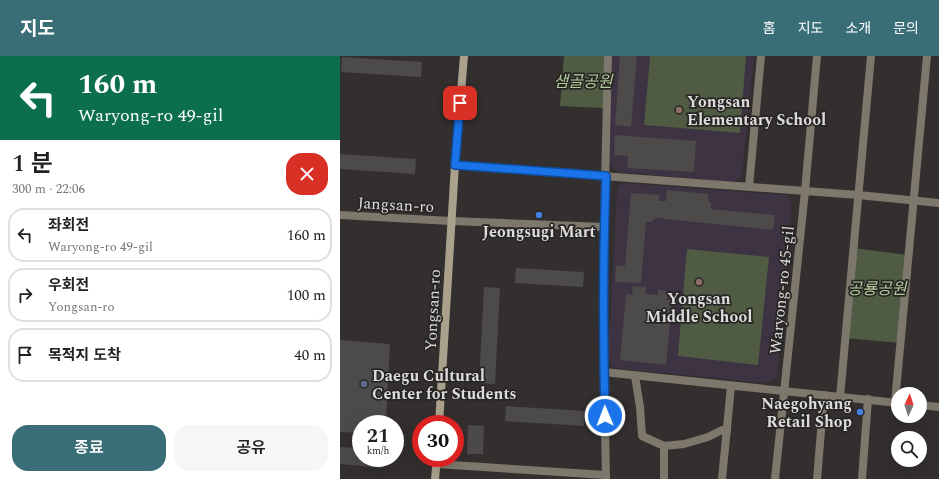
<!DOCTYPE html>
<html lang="ko">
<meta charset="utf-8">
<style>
body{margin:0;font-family:Spectral,"Noto Sans KR",serif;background:#f6f6f6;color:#222;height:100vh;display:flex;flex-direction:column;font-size:15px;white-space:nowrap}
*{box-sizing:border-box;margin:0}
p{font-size:13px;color:#767676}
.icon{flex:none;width:22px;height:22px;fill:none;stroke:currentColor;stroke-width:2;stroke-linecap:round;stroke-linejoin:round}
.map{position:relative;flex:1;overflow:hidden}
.drawer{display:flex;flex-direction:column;background:#fff;width:340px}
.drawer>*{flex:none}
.top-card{background:#0b6e4f;color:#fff;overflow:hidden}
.needle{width:26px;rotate:4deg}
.fabs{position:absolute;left:551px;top:331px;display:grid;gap:8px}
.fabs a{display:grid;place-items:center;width:36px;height:36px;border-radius:50%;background:#fff;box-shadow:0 4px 16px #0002;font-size:20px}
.speed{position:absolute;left:12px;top:359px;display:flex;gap:8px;font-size:20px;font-weight:700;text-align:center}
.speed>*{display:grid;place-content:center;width:52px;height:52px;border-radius:50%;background:#fff;box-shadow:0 4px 16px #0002;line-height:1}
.speed small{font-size:10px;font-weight:400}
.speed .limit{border:6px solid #d22;background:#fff;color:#111}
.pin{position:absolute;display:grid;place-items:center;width:34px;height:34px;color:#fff;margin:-17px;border-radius:8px;box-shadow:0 2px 6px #0006}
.me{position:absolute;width:44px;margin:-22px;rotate:359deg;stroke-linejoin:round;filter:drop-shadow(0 0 3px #0008)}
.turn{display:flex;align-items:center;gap:14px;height:84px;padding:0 12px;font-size:18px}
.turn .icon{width:52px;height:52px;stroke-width:2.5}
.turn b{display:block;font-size:28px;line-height:34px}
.round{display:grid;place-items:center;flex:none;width:42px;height:42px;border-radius:16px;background:#f6f6f6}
.overview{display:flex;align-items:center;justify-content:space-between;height:68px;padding:0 12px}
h1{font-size:24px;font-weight:600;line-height:30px}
.action{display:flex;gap:8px;margin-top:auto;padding:8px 12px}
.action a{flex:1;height:46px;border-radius:16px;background:#396e77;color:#fff;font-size:16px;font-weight:600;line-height:46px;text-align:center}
.action a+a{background:#f6f6f6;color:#222}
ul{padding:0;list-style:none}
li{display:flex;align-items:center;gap:12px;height:54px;margin:0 8px 6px;padding:0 4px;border:2px solid #e0e0e0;border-radius:16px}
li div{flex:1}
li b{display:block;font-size:15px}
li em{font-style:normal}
header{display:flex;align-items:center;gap:24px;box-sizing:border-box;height:56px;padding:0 20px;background:#396e77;color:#fff}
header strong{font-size:19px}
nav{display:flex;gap:22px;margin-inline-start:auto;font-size:14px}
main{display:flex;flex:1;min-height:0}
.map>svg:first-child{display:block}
.education{fill:#3d3343}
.green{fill:#4f5b43}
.building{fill:#4d4a4a}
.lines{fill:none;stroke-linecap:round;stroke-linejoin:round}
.minor{stroke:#7e786c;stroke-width:8}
.tertiary{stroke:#7e786c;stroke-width:8}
.secondary{stroke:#aaa18d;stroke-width:8}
.route-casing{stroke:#114b97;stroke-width:10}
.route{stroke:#1a73e8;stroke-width:7}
.education-dot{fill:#8d6e63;stroke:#282624;stroke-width:1.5}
.shop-dot{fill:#3f7fe0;stroke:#282624;stroke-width:1.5}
.service-dot{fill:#5c6f8a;stroke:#282624;stroke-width:1.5}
.labels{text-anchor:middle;stroke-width:3.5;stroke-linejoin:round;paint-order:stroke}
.park-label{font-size:16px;font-style:italic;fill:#b1ca98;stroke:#282624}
.poi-label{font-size:16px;font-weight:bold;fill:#dddcdb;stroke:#282624;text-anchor:start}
.street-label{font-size:16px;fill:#dddcdb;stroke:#282624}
</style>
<header>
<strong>지도</strong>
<nav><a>홈</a><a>지도</a><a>소개</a><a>문의</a></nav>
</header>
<main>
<section class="drawer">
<div class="top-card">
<div class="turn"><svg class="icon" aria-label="left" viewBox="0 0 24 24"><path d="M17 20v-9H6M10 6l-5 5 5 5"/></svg><div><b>160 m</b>Waryong-ro 49-gil</div></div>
</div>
<div class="overview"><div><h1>1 분</h1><p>300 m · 22:06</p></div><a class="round" style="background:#d93025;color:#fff"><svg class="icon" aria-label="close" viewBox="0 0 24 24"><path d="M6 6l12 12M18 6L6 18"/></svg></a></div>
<ul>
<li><svg class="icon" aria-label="left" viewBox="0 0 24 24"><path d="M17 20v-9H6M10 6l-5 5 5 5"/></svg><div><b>좌회전</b><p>Waryong-ro 49-gil</p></div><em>160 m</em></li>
<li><svg class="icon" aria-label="right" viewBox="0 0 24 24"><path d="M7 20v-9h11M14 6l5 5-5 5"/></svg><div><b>우회전</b><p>Yongsan-ro</p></div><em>100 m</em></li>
<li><svg class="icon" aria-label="arrive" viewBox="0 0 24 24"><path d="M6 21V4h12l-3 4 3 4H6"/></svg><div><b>목적지 도착</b></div><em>40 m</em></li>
</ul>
<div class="action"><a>종료</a><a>공유</a></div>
</section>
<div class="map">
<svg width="599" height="423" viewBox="0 0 599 423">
<rect width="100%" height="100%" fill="#322f2e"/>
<g class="education">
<path d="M272 0H414L402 118 395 126 277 116 269 107Z"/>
<path d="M282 127 446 139 452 148 437 322 426 327 273 312 268 304 277 133Z"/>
</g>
<g class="green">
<path d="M224 0H265L264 52 220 50Z"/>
<path d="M310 0H406L400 77 304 69Z"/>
<path d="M513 192 568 199 560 287 505 282Z"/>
<path d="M347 193 429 201 418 309 338 300Z"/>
</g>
<g class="building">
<path d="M280 0H297L291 71 275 69Z"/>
<path d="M2 1 82 6 81 21 1 16Z"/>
<path d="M275 79 356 85 354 116 287 112 288 100 274 99Z"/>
<path d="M0 98 76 103 75 118 0 113Z"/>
<path d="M327 134 368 138V146H371V153L435 159 433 174 324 163 325 162H316L311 166H306L301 227 275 226 276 209 285 210 291 137 319 139V145H326Z"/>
<path d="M176 212 244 216 243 231 175 227Z"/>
<path d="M293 230 306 231 305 238 318 239V234L328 235 327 244H332L326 309 280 304 286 238 292 239Z"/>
<path d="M144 231 160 232 155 328 139 327Z"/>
<path d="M0 284 50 288 46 368H21V377L0 376Z"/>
<path d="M166 350 245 355 244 370 165 365Z"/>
<path d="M128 369 144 370 143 398H127Z"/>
<path d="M0 391 21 392V402H44L43 412 0 408Z"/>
</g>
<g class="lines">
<g class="minor">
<path d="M115 109 518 139 599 147"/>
<path d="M409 131 421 0"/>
<path d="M111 165 264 171"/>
<path d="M264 316 558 347"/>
<path d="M295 320 300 351 302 380 324 390 344 388 368 381 382 374 387 375"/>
<path d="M500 341 531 0"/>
<path d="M555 346 587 0"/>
<path d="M580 349 599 351"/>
<path d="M324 390V423"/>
<path d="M96 408 266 419"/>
<path d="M266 423 264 316V171L268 0"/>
<path d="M382 423 391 330"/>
<path d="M435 423 465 135 477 0"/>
<path d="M477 423 484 339"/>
<path d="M522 423 528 343"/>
</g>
<path class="tertiary" d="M0 159 111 165"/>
<g class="secondary">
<path d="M99 368 115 109 124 0"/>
<path d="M95 423 97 402"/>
</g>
</g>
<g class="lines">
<defs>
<path id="route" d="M120 47 115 109 266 120C263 200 263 280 265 360"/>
</defs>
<use href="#route" class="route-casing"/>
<use href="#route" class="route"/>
</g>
<g class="education-dot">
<circle cx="339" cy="54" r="4"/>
<circle cx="359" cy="226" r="4"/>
</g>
<g class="shop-dot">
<circle cx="199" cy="159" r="4"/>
<circle cx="520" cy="356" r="4"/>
</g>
<circle class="service-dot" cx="24" cy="328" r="4"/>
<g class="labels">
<g class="park-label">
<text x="243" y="31">샘골공원</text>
<text x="537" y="238">공룡공원</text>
</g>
<g class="poi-label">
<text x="347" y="51">Yongsan<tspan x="347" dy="18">Elementary School</tspan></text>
<text x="199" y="181" text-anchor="middle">Jeongsugi Mart</text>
<text x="359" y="248" text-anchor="middle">Yongsan<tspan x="359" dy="18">Middle School</tspan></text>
<text x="32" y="325">Daegu Cultural<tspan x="32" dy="18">Center for Students</tspan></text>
<text x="512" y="353" text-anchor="end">Naegohyang<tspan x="512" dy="18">Retail Shop</tspan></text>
</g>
<g class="street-label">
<text transform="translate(56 148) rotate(3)" y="6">Jangsan-ro</text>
<text transform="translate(441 234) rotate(-84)" y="6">Waryong-ro 45-gil</text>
<text transform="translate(92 254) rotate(-87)" y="6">Yongsan-ro</text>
</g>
</g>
</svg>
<div class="fabs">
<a><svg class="needle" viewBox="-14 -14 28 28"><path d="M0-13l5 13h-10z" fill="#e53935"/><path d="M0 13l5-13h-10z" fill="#767676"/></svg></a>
<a><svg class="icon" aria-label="search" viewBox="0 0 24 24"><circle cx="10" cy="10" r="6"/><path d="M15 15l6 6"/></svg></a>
</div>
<div class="speed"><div>21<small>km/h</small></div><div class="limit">30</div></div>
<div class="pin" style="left:120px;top:47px;background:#d93025"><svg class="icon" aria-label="arrive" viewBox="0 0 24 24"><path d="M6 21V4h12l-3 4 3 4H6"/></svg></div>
<svg class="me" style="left:265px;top:360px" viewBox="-20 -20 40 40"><circle r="17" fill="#1a73e8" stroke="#fff" stroke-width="3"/><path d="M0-11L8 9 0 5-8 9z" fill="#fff"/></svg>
</div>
</main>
